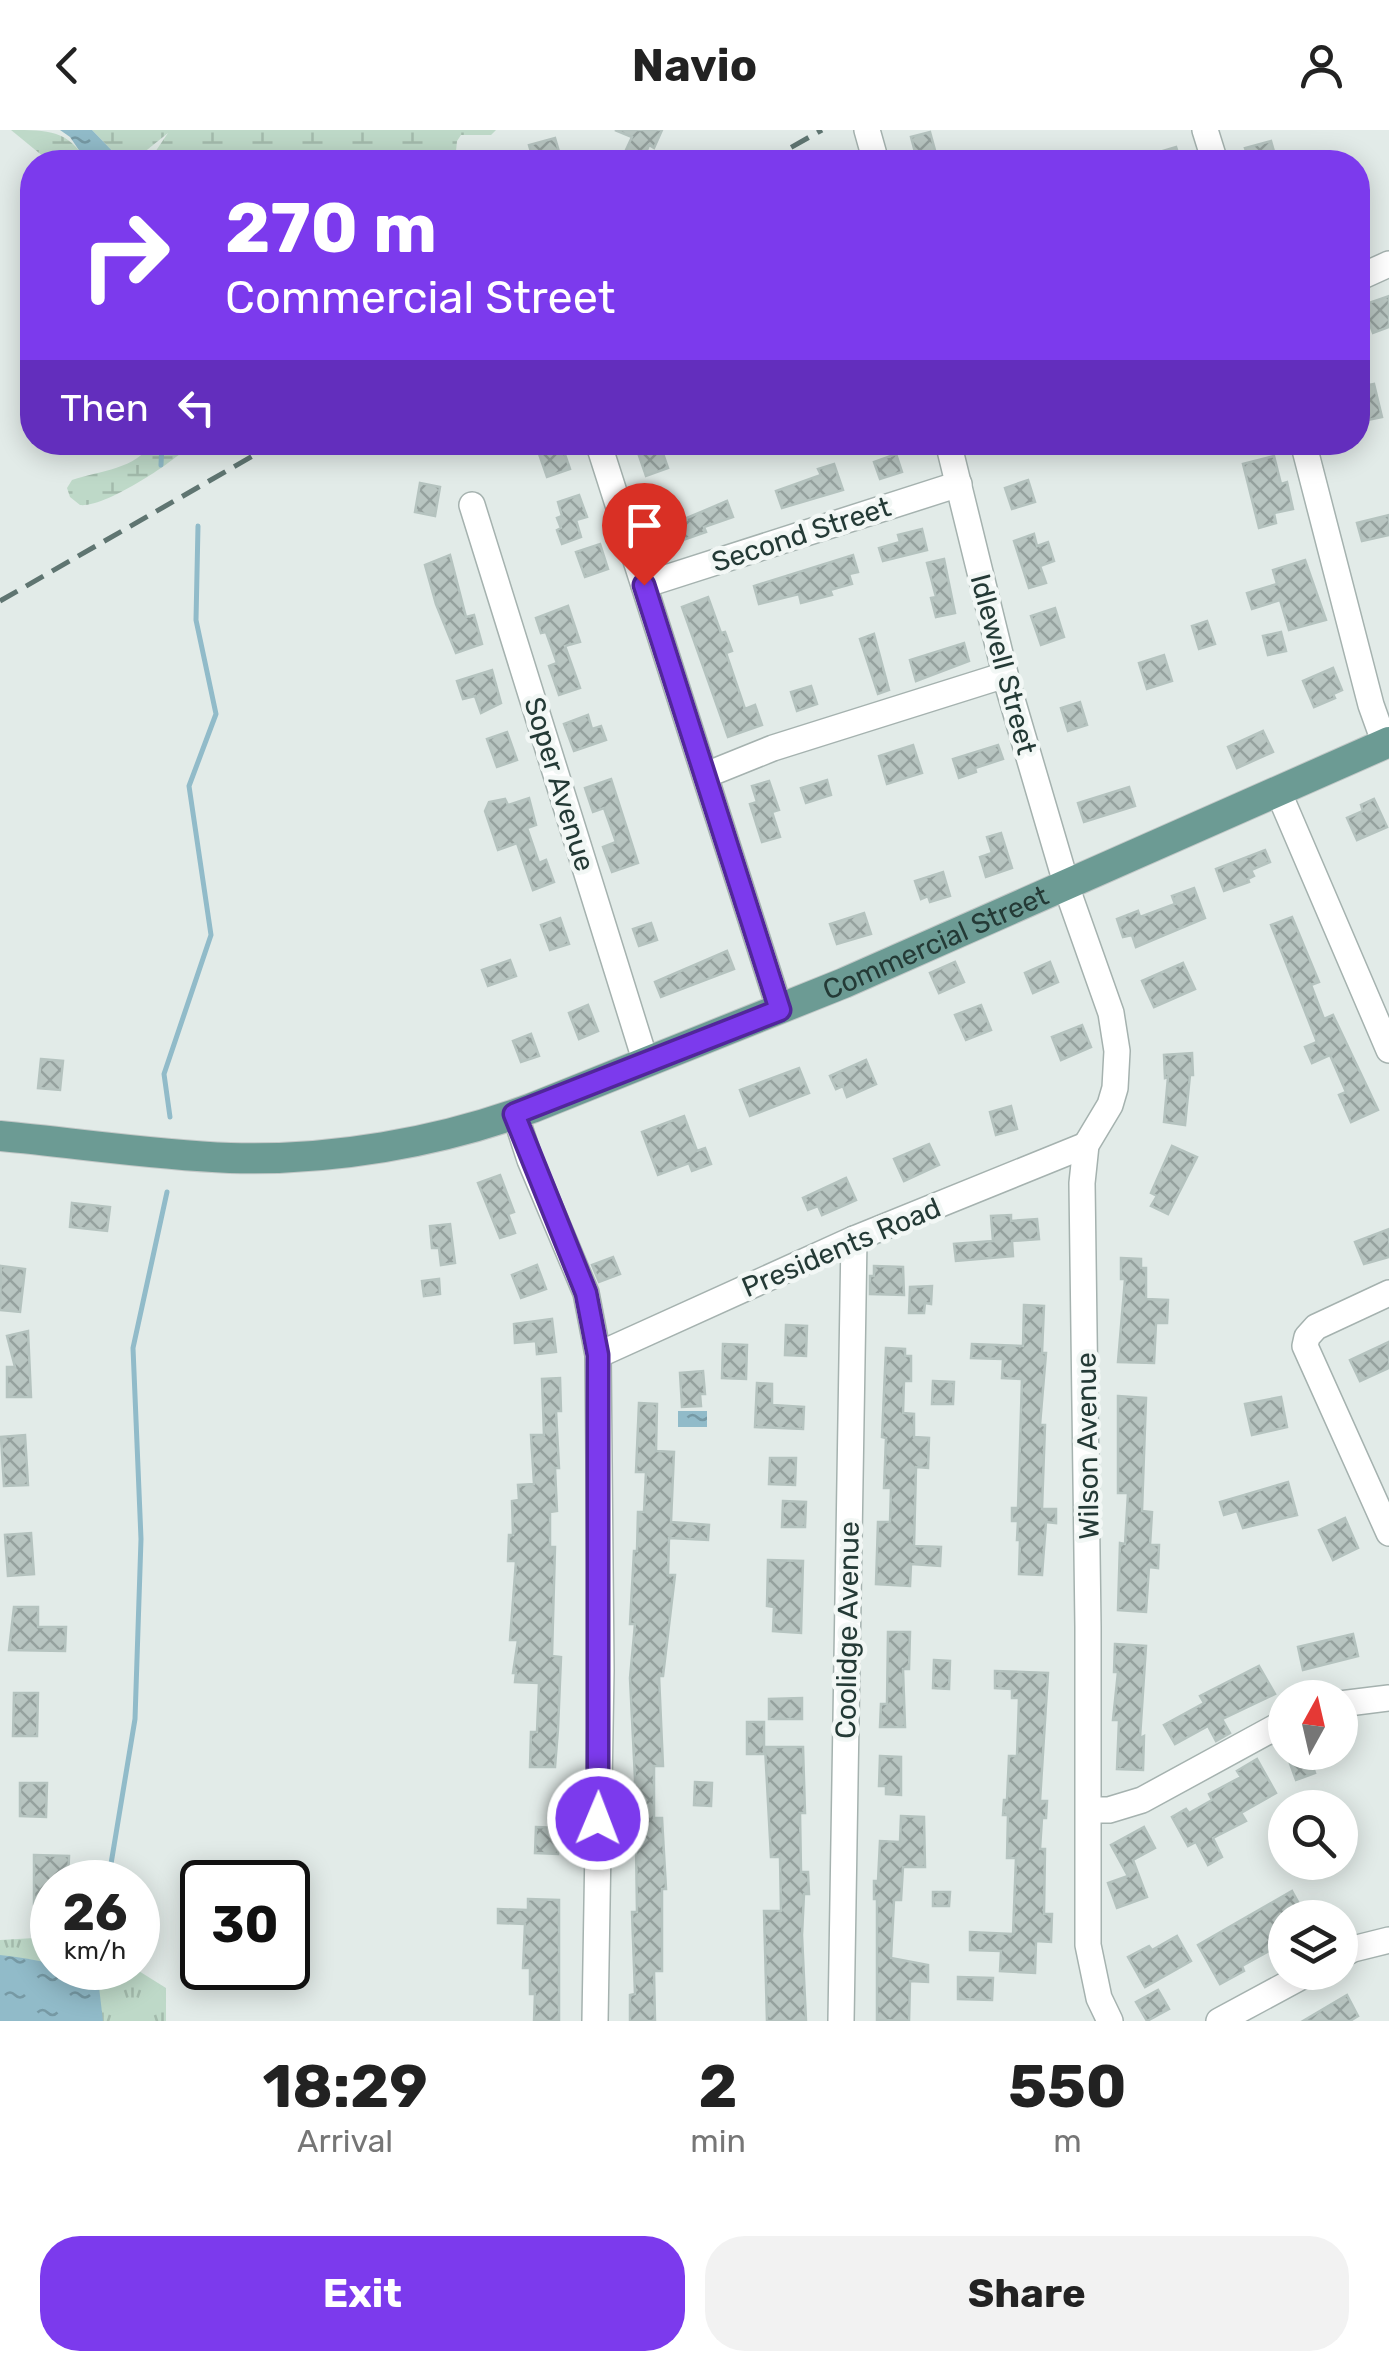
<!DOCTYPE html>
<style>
body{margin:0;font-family:Rubik,sans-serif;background:#f2f2f2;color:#222;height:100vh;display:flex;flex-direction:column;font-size:38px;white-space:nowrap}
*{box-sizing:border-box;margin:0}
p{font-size:32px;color:#767676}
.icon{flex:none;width:55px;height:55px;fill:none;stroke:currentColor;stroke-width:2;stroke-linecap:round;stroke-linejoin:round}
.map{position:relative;height:1891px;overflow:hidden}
.drawer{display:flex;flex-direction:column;background:#fff;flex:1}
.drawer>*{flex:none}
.banner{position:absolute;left:20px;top:20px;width:1350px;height:305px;border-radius:40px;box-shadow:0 5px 25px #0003;background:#7c3aed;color:#fff;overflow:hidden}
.needle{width:65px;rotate:8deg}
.tools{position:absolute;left:1268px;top:1550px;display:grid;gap:20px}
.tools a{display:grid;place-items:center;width:90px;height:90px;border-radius:50%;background:#fff;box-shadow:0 5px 25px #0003;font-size:50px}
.speed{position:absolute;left:30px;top:1730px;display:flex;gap:20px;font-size:50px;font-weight:700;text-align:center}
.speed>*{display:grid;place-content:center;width:130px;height:130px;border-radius:50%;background:#fff;box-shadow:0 5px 25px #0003;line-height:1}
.speed small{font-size:25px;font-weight:400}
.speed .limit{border:5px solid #111;border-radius:15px;background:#fff;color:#111}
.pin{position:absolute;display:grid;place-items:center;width:85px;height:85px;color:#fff;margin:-102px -42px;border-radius:50% 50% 50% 0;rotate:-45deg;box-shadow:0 0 10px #0007}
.pin .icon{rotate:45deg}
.me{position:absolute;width:110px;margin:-55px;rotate:1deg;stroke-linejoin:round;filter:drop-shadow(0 0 8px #0008)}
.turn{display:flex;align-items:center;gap:35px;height:210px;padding:0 40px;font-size:45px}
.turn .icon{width:130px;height:130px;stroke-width:2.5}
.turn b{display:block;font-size:70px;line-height:85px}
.then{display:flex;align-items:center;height:95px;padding:0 40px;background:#0003;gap:20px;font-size:38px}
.eta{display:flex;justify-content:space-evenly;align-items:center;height:170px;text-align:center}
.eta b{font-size:60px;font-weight:700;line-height:70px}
.primary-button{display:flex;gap:20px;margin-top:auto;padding:20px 40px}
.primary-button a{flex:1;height:115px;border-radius:40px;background:#7c3aed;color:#fff;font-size:40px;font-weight:700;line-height:115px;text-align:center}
.primary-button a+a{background:#f2f2f2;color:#222}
header{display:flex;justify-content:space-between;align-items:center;height:130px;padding:0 40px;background:#fff;font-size:45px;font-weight:700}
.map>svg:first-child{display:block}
.wetland{fill:url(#wetland-marsh)}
.park{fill:url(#park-tufts)}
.water{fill:url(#water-ripples)}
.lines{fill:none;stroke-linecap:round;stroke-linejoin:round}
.stream{stroke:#91bbc9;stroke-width:5}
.building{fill:url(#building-cross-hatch);stroke:#b5c3bf;stroke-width:2.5}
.minor-casing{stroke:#a5b2af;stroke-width:28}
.major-casing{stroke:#c2c8c7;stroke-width:32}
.minor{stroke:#fff;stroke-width:25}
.major{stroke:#6c9b94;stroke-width:30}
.rail{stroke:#5f7571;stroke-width:5;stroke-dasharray:20 10;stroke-linecap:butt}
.route-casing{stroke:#51269a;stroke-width:25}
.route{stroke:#7c3aed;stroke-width:18}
.labels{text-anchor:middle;stroke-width:9;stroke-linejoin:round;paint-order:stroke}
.street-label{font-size:28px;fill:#243a36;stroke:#f2f7f5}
</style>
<header><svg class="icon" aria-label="back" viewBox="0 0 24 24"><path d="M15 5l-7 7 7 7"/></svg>Navio<svg class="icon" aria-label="person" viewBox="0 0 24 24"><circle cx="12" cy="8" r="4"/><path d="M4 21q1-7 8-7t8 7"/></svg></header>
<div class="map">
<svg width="1389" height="1891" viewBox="0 0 1389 1891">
<defs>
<pattern id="wetland-marsh" width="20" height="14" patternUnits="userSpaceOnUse" patternTransform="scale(2.5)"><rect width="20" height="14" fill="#bed9c8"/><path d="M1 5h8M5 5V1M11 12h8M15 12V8" fill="none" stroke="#a3bbac"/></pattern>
<pattern id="park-tufts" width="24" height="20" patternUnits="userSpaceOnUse" patternTransform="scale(2.5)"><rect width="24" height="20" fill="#bed9c8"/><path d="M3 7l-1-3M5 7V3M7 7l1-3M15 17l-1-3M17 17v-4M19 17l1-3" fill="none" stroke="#a3bbac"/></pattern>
<pattern id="water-ripples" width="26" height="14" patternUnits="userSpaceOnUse" patternTransform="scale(2.5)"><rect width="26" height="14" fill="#91bbc9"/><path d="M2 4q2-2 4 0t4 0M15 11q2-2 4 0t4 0" fill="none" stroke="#7699a4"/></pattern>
<pattern id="building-cross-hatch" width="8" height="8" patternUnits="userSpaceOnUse" patternTransform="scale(2.5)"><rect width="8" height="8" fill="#b8c5c1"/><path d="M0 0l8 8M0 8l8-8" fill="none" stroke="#95a19e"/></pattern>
</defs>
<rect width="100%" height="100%" fill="#e2ebe8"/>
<g class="wetland">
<path d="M11 0C49 0 68 0 87 32H50Z"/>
<path d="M92 0H496L491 5H461L457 11 455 32H149L154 31 153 25 168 3 132 32H123Z"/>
<path d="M153 312 192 313C176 331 105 378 80 375L70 367 67 358 72 350C101 340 135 340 153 312Z"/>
</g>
<path class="park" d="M52 1807V1838H134L166 1858V1891H0V1810Z"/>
<g class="water">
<path d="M60 0H92L123 32H87L70 7Z"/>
<rect x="678" y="1281" width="29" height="16"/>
<path d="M0 1825C33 1829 74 1835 99 1857L103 1891H0Z"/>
</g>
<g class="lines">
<g class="stream">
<path d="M161 335 162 312"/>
<path d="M170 987 164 944 211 805 189 656 216 584 196 490 198 396"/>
<path d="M108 1752 135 1589 141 1409 133 1218 167 1062"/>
<path d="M83 1853 91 1838"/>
</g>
</g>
<g class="building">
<path d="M615 0H662L654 18 649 15 643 30 625 22 632 7Z"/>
<path d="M930 2 936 24 917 30 911 7Z"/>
<path d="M555 8 562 32H534L529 15Z"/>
<path d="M1271 11 1277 32H1250L1245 18Z"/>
<path d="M1176 17 1181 32H1136V29Z"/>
<path d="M1389 166V197L1373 203 1363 175Z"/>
<path d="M1374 254 1382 287 1358 292V257Z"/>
<path d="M650 312H659L668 338 646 346 636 317Z"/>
<path d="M561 313 570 339 547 347 538 321Z"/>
<path d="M896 324 902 342 880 349 874 332Z"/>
<path d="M1274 326 1281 354 1287 352 1293 379 1274 383 1276 393 1259 398 1243 334Z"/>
<path d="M834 334 843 360 782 378 776 361 821 345 818 339Z"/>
<path d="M1028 350 1035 372 1012 379 1005 358Z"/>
<path d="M420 353 440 357 435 386 415 382Z"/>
<path d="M579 365 587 387 576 390 581 407 562 414 557 400 561 398 557 388 562 386 558 372Z"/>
<path d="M727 371 733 387 704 397 706 402 666 416 655 383 677 375 682 390Z"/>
<path d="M1389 385V405L1362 411 1357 393Z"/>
<path d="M922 399 927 420 883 431 879 418 900 412 898 405Z"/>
<path d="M1034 404 1037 416 1048 412 1054 431 1040 436 1046 453 1029 458 1014 411Z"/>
<path d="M600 414 608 439 585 447 576 422Z"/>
<path d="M450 425 466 487 474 485 482 514 456 523 436 474 425 435Z"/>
<path d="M853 425 858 442 849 444 852 454 830 460 832 465 801 473 799 464 759 474 754 456Z"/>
<path d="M944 429 955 483 936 487 931 468 936 467 927 433Z"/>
<path d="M1305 430 1326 490 1289 500 1280 470 1252 479 1247 463 1277 454 1273 440Z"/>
<path d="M708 467 721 503 725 502 732 521 726 523 745 579 755 575 762 595 728 607 682 477Z"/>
<path d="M568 476 580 512 565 516 580 558 559 565 549 536 557 533 546 502 541 503 536 488Z"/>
<path d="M1055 478 1064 507 1041 515 1031 486Z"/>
<path d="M1207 491 1215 514 1199 519 1192 496Z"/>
<path d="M1281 502 1286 521 1268 525 1263 506Z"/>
<path d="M874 504 889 560 878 564 860 509Z"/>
<path d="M964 513 969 531 916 551 910 530Z"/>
<path d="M1164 525 1172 551 1147 559 1139 533Z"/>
<path d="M1333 538 1342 560 1333 564 1335 568 1314 577 1303 551Z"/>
<path d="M492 540 501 573 481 583 475 566 463 569 457 551Z"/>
<path d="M811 556 817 574 797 581 791 562Z"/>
<path d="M1080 572 1087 595 1068 601 1061 578Z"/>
<path d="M588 585 592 599 601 596 606 610 574 621 564 594Z"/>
<path d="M1263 601 1273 622 1237 638 1228 617Z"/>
<path d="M507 602 517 630 497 637 487 609Z"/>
<path d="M913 615 922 643 887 654 879 626Z"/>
<path d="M998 615 1003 629 975 638 976 642 959 648 953 629Z"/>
<path d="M611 649 638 733 612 742 603 717 616 712 604 678 593 682 585 658Z"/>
<path d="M827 650 831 665 806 673 801 658Z"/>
<path d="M769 651 779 680 772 682 780 707 762 712 750 674 757 672 752 656Z"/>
<path d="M1129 657 1135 676 1084 692 1078 673Z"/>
<path d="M529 668 536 695 527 698 539 733 546 730 554 752 533 760 517 713 498 720 485 681 489 672 505 669 508 675Z"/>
<path d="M1374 669 1387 697 1357 710 1347 688 1363 681 1361 675Z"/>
<path d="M1001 703 1012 738 986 747 980 727 992 723 987 707Z"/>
<path d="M1265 720 1270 732 1251 740 1254 746 1248 749 1249 752 1224 761 1216 739Z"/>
<path d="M943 742 950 766 930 772 928 766 921 769 915 751Z"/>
<path d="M1194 758 1205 788 1136 817 1132 805 1123 807 1117 789 1138 781 1140 787 1175 774 1172 766Z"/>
<path d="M864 783 871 804 837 814 830 794Z"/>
<path d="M1292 787 1319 852 1311 855 1324 889 1333 885 1378 980 1351 992 1339 965 1346 962 1330 925 1312 933 1305 917 1317 912 1271 795Z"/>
<path d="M560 788 569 814 550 820 541 795Z"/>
<path d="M651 793 657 810 639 816 633 799Z"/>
<path d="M727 821 734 839 661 867 655 852Z"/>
<path d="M510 830 516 846 488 856 482 840Z"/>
<path d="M955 832 964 852 939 863 930 843Z"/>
<path d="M1050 832 1058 852 1033 863 1025 843Z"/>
<path d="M1183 833 1195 859 1154 877 1142 851Z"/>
<path d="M588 875 598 901 579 909 569 883Z"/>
<path d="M981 875 991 900 966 910 955 885Z"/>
<path d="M1082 895 1091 917 1061 930 1052 907Z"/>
<path d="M531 904 539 926 521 932 513 911Z"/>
<path d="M1192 923 1193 945H1190L1185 995 1164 992 1168 947 1165 948 1164 925Z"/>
<path d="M41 929 63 931 60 960 38 958Z"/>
<path d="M866 930 876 954 847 967 843 956 836 959 830 946Z"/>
<path d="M799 938 809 963 750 986 740 960Z"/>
<path d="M1011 976 1017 999 996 1005 990 982Z"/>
<path d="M684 986 697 1021 705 1018 711 1034 692 1041 689 1033 658 1045 642 1002Z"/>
<path d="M929 1014 939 1035 904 1051 894 1029Z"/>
<path d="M1172 1016 1197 1027 1168 1084 1151 1076 1157 1066 1151 1063Z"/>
<path d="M500 1045 514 1082 508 1084 515 1103 500 1108 478 1053Z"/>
<path d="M846 1048 856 1070 822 1085 818 1076 808 1080 803 1068Z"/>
<path d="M72 1073 110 1077 107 1101 70 1097Z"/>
<path d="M1011 1085V1091L1037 1089 1039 1109 1012 1111 1013 1126 956 1131 954 1114 993 1111 991 1086Z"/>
<path d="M450 1094 455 1133 441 1135 439 1118H432L430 1096Z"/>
<path d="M1389 1099V1127L1364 1134 1355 1112Z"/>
<path d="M613 1127 620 1144 599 1152 592 1135Z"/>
<path d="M1121 1128 1141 1129V1138H1146V1169L1168 1170 1167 1193H1156L1154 1233 1118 1232 1125 1149H1121Z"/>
<path d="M537 1135 546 1159 521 1168 512 1145Z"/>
<path d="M1 1136 25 1139 20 1182 0 1180Z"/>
<path d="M874 1136 903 1137 904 1165 870 1164V1146H874Z"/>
<path d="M439 1149 440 1164 424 1166 422 1151Z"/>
<path d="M932 1156 931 1174 925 1173 924 1183H909L910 1157Z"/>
<path d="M1024 1175 1044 1176 1042 1223H1046L1040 1295H1045L1042 1379H1056V1393L1046 1392 1042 1445 1019 1444 1020 1410H1017L1018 1391H1012V1378H1018L1022 1249 1002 1248 1003 1229 971 1228 972 1214 1023 1216Z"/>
<path d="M552 1189 556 1222 537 1224 536 1211 515 1213 514 1194Z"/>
<path d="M786 1195 807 1196 806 1226 785 1225Z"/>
<path d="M28 1201 31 1267H7V1237H15L7 1206Z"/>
<path d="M1389 1212V1238L1360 1251 1350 1230Z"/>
<path d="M723 1214 747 1215 746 1249 722 1248Z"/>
<path d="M886 1218 905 1219V1226H911V1251H904L903 1283 914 1284V1307L929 1308 928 1338 916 1337 914 1416 941 1417 940 1436 911 1434 910 1456 876 1454 878 1392H890L891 1358H884L886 1308 882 1307Z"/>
<path d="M703 1241 705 1264H700L701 1276 682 1277 680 1243Z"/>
<path d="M560 1248 561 1281H556L559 1338H555L557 1381 550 1382V1417H555L552 1526 561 1527 558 1599 555 1637H530L531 1602H537L539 1553 515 1552 516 1543H513L518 1510H510L516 1431H508L509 1405H513L512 1371 519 1370 518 1355 534 1354 531 1305H544L542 1249Z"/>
<path d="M933 1251 954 1252 953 1274H932Z"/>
<path d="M757 1253 772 1254V1275L804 1277 803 1299 755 1297Z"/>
<path d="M1118 1266 1146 1268 1142 1381 1152 1382 1150 1415H1159L1158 1438 1149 1437 1146 1482 1118 1480 1120 1413 1125 1414 1128 1363H1118Z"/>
<path d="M1281 1267 1287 1297 1252 1305 1245 1274Z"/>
<path d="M639 1273 657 1274 656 1321 674 1322 671 1392 709 1395 708 1410 669 1408 668 1445H675L663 1546H659L663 1636H654V1688H662L666 1759H662V1841H654L655 1891H630V1865L635 1864 632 1782H637L636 1716H632L635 1649 630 1548 635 1494H630L634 1421H637L638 1382H644L646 1342H636Z"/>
<path d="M25 1305 28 1355 4 1356 1 1307Z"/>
<path d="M770 1328H796L795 1355 769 1354Z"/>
<path d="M1288 1352 1297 1385 1243 1398 1237 1381 1224 1385 1220 1372Z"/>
<path d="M783 1371 806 1372 805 1397H782Z"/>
<path d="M1345 1388 1358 1418 1333 1430 1319 1400Z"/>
<path d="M31 1403 34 1444 8 1446 5 1405Z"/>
<path d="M768 1430 803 1431 801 1503 773 1501 774 1477 767 1476Z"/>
<path d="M14 1477H38V1497H66L65 1521 9 1520Z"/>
<path d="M888 1502H910L909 1539H903L905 1597H880L881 1574H887Z"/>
<path d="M1353 1504 1358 1526 1303 1540 1298 1517Z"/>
<path d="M1115 1514 1146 1516 1140 1608 1144 1606 1143 1640 1117 1639 1119 1590H1113L1118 1542H1114Z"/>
<path d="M934 1530 950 1531 949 1559 933 1558Z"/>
<path d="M1259 1536 1275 1564 1222 1589 1230 1603 1216 1611 1208 1596 1175 1614 1164 1595 1204 1573 1200 1566Z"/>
<path d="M995 1541 1048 1543 1040 1671H1047L1046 1688H1042L1040 1719H1045L1044 1784H1052L1051 1812 1036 1811 1035 1843 1000 1841 1001 1821 970 1820V1802L1013 1804 1016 1728H1007L1008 1685H1003L1004 1670H1007L1009 1626H1017L1019 1568H1012V1559L995 1558Z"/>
<path d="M14 1563H38L37 1606H13Z"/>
<path d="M802 1568V1589H769V1569Z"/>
<rect x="747" y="1592" width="17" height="32"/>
<path d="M765 1617H803L805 1683H800L801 1742H808L809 1764H804L802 1805 806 1891H767L764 1781H781L780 1727H771Z"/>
<path d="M1303 1622H1308L1315 1643 1296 1650 1288 1628Z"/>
<path d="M880 1626 901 1627V1665L886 1664V1656H879Z"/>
<path d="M1257 1629 1276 1663 1241 1683 1246 1691 1213 1708 1222 1727 1208 1735 1196 1712 1188 1716 1172 1687 1186 1679 1189 1683 1212 1670 1209 1664 1241 1647 1237 1641Z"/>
<path d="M695 1652 712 1653 711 1676 694 1675Z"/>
<path d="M20 1653H47L46 1687 20 1686Z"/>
<path d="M901 1686 924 1687 925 1737H903L901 1770H894L891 1828 928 1835V1852L910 1851 909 1891 877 1890V1769H874V1751H878L880 1711 900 1712Z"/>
<path d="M536 1697 559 1698 558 1724 535 1723Z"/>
<path d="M1144 1697 1155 1718 1133 1730 1147 1767 1117 1778 1108 1753 1128 1746 1111 1715Z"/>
<path d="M34 1725 69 1726 68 1752H52V1775L34 1774Z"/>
<path d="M1292 1761 1307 1788H1285V1812L1242 1836 1244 1841 1220 1854 1198 1815Z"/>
<path d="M933 1762H950L949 1776H933Z"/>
<path d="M528 1769 559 1770V1891H534L535 1864H530V1838H523L525 1794 498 1793V1779L528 1780Z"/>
<path d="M1177 1806 1191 1831 1145 1857 1128 1827 1149 1816 1152 1820Z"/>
<path d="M958 1847 993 1848 992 1870 958 1869Z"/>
<path d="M1158 1860 1169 1879 1147 1891 1136 1872Z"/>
<path d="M1347 1865 1358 1886 1350 1891H1303Z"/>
</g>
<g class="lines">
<defs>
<g id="minor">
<path d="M867 0 876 32"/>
<path d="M1205 0 1215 32"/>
<path d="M1358 148 1389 134"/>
<path d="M598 312 780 880"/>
<path d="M948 312 1008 556 1071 770 1111 883 1117 921 1115 958 1110 975 1086 1015 1082 1053 1088 1497V1815L1099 1868 1110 1891"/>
<path d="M1303 312 1371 575 1385 614"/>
<path d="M472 375 646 933"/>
<path d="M644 455 959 354"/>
<path d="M706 645 773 618 1005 545"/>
<path d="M1278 661 1389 920"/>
<path d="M515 984 530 1030 586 1163 598 1225 601 1540 595 1891"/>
<path d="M1389 1163 1316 1197 1307 1207 1305 1216 1389 1403"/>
<path d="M598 1225 854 1109 1086 1015"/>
<path d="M1340 1574 1389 1568"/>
<path d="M1089 1680H1109L1142 1670 1285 1592"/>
<path d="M1340 1826 1353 1819 1389 1810"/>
<path d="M841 1891 854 1109"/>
<path d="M1219 1891 1310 1842"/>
</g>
<g id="major">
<path id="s1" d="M0 1006C76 1013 153 1025 230 1028 330 1031 438 1013 532 978L844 853 1389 612"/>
</g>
</defs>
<use href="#minor" class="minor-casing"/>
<use href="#major" class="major-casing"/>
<use href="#minor" class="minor"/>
<use href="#major" class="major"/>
<g class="rail">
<path d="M765 32 822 0"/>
<path d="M0 471 277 312"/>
</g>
</g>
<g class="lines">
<defs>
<path id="route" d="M598 1689V1225L586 1163 514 984 780 880 644 455"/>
</defs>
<use href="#route" class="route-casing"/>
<use href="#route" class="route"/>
</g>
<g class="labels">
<g class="street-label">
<text transform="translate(801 404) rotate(-18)" y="10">Second Street</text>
<text transform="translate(1004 534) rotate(75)" y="10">Idlewell Street</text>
<text transform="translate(560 654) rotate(73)" y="10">Soper Avenue</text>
<text dy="10" stroke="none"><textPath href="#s1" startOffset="975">Commercial Street</textPath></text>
<text transform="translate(841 1117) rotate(-23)" y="10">Presidents Road</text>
<text transform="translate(1087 1316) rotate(-91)" y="10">Wilson Avenue</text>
<text transform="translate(847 1500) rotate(-89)" y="10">Coolidge Avenue</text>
</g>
</g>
</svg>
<div class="tools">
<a><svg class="needle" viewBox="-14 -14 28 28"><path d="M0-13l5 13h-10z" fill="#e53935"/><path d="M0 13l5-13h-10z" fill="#767676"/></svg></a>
<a><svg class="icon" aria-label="search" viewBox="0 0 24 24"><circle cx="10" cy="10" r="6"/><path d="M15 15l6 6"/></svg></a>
<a><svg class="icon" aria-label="layers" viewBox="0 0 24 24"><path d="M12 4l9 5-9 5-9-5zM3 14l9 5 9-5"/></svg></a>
</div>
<div class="speed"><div>26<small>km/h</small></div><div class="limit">30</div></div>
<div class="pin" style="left:644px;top:455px;background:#d93025"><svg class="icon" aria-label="arrive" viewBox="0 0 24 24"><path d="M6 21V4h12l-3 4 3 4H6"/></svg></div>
<svg class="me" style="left:598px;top:1689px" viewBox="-20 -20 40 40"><circle r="17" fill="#7c3aed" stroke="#fff" stroke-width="3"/><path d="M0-11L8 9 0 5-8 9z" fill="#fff"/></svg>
<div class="banner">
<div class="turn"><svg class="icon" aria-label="right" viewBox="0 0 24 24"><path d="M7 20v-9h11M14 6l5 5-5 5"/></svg><div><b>270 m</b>Commercial Street</div></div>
<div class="then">Then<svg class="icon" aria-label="left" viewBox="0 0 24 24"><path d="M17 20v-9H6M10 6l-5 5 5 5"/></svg></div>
</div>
</div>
<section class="drawer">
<div class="eta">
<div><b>18:29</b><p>Arrival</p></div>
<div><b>2</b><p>min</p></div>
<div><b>550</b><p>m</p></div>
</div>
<div class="primary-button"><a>Exit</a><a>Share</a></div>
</section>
